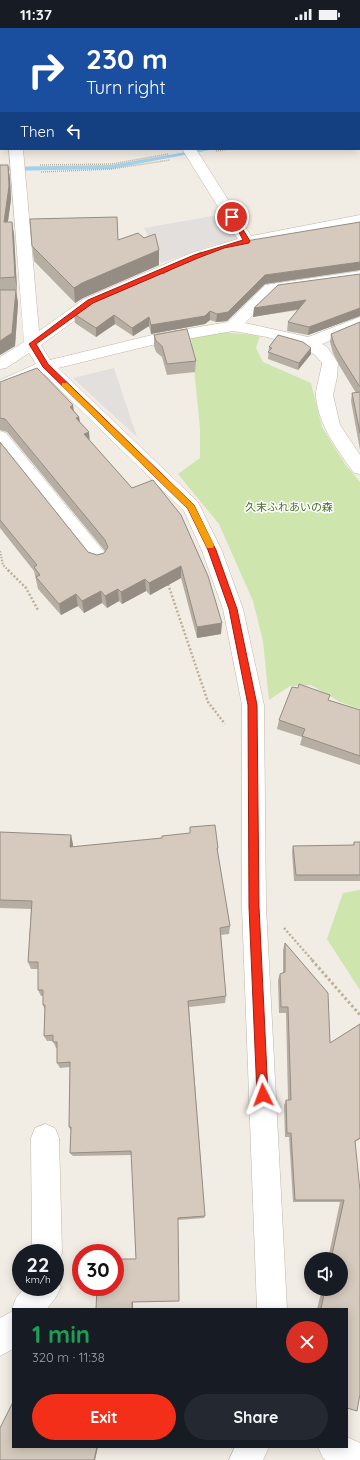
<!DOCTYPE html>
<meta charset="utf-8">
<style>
body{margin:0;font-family:Quicksand,"Noto Sans JP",sans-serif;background:#242831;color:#f1f3f6;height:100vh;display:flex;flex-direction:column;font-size:15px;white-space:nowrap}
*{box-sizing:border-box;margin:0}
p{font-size:13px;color:#9ea1a6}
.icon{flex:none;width:22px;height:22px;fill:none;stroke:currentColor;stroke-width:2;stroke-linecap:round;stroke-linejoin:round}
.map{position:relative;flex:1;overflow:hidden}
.drawer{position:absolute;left:12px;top:1280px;width:336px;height:140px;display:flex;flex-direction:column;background:#171b24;border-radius:0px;box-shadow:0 2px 10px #0003}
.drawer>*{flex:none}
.hud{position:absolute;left:0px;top:0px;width:360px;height:122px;box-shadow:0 2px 10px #0003;background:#1a4fa0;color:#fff;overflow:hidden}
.fabs{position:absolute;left:304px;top:1224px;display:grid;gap:8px}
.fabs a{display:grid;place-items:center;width:44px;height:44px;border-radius:50%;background:#171b24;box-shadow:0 2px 10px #0003;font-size:20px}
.speed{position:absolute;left:12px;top:1216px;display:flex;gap:8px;font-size:20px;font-weight:700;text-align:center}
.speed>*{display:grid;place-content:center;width:52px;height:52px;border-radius:50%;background:#171b24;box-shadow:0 2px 10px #0003;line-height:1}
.speed small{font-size:10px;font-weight:400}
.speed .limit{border:6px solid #d22;background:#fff;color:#111}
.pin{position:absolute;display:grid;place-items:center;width:34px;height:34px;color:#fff;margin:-17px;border:2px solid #fff;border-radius:50%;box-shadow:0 1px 4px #0007}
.me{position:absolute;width:44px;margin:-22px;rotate:357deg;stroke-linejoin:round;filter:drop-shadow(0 0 3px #0008)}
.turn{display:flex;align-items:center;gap:14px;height:84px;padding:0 20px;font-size:18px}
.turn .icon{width:52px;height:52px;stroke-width:2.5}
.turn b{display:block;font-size:28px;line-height:34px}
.then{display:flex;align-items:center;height:38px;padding:0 20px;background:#0003;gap:8px;font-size:15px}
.round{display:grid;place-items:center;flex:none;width:42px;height:42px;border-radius:21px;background:#242831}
.head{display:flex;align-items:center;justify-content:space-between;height:68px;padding:0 20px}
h1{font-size:24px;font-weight:700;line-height:30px;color:#1e9e55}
.cta{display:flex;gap:8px;margin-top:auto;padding:8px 20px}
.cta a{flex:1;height:46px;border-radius:24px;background:#f32f19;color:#fff;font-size:16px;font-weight:700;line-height:46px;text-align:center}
.cta a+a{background:#242831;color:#f1f3f6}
.status{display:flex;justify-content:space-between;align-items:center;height:28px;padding:0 20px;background:#171b24;direction:ltr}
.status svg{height:11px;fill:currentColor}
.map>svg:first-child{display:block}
.green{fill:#cee5ad}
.parking{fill:#e2dfdc}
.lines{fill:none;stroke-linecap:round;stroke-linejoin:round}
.stream{fill:#a1d2ed;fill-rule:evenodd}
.river{fill:#a1d2ed;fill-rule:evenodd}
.minor-casing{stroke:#bfb7aa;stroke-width:1}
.path-far3{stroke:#bdaf98;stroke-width:1.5;stroke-dasharray:1 1;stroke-linecap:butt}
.path-far2{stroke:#bdaf98;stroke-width:2;stroke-dasharray:1.5 1.5;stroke-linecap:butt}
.path-far1{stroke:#bdaf98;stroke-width:2.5;stroke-dasharray:2 2;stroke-linecap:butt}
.path{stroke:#bdaf98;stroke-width:3;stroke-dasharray:2.5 2.5;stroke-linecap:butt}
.minor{fill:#fff;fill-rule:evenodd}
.wall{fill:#b7aea3}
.shaded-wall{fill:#958d84}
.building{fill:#d5cabd;stroke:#958d84}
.route{fill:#f32f19;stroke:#9e1f10}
.slow{fill:#f59e0b}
.labels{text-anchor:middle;stroke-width:3;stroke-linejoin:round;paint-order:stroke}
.park-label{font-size:11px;fill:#49722a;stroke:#fff}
</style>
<div class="status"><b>11:37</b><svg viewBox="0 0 49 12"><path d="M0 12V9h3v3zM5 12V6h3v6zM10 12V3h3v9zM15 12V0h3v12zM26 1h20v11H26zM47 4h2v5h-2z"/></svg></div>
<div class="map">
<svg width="360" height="1432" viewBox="0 0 360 1432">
<rect width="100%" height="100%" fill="#f1ece4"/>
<g class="green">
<path d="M224 304 260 308 256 320 263 334 311 355 322 399 345 436 360 454V681L340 674 311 657 290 658 269 672 263 613 253 573 219 496 178 446 200 430V400L191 309Z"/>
<path d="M360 862V962L327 911 343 865Z"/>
</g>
<g class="parking">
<path d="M224 186 239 211 213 217 161 235 144 200Z"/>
<path d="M114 340 137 409 73 350Z"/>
</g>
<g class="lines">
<path class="stream" d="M203 121H215L111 141 0 143V139L111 137Z"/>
<g class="river">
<path d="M276 0H308L309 1H277Z"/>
<path d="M359 0H360V18L359 1H355Z"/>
</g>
<defs>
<g id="minor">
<rect x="266" y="0" width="12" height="1"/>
<rect x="359" y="108" width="1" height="9"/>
<path d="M9 121H23L39 303 84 271 191 225 238 211 182 121H196L251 208 360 187V195L247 217 201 231 96 277 41 317 50 332 152 307 228 294 265 257 360 243V253L276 264 245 295 308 309 360 289V300L322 316 327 319 338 335 337 349 333 367 340 397 360 427V446L354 445C337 421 319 398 316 369 315 362 321 345 322 335L315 327 303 319 267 309 233 303 152 317 58 340 198 474 222 523 243 581 264 677 266 879 287 1281H257L242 879V677L223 581 202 523 184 483 44 346 0 365V352L36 336 29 325 6 340 0 341V329L24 314Z"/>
<path d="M0 403 6 405 105 525 108 530 105 535 98 537 91 535 0 421Z"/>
<path d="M45 1096 55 1100 59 1110 62 1225 57 1235 55 1236V1225H32L31 1110 35 1100Z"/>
<path d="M55 1248 61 1259 56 1269 47 1281H13V1321L0 1328V1290L13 1283 12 1281 16 1270 26 1259H55Z"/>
<path d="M347 1409 360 1415V1432H326L323 1430 318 1419H347Z"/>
<path d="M235 1419H269L263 1432H229Z"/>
</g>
</defs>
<use href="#minor" class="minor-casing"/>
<g class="path-far3">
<path d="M216 123 229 121"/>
<path d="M40 137 112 136 168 126"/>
<path d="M41 144 111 141 170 132"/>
</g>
<path class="path-far2" d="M0 523 3 537 9 543"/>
<g class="path-far1">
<path d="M8 542 26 560 38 582"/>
<path d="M168 556 208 674 225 696"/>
<path d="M284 900 313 933"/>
</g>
<path class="path" d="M312 932 360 987"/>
<use href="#minor" class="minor"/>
</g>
<g class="wall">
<rect x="0" y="1" width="1" height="61"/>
<path d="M359 56H360V95L359 94Z"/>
<path d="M0 137 10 150 11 171 8 194H12L14 207 17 262H16L18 275 15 318 0 327Z"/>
<path d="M360 194V242L265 256 227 293 216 294 210 292 205 296 151 306 149 298 133 308 115 296 96 309 75 295 74 286 163 246 203 225Z"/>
<path d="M118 212 159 237 83 270 75 275 34 233 32 218Z"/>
<path d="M360 246V288L308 307 287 303 288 294 298 282 253 289 254 280Z"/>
<path d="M360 294V422L351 373 352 365H356L339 337 333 325 330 314 331 306Z"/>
<path d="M154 307 196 333 195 344 167 347 162 329 156 324 154 318Z"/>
<path d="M269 319 311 320V326L298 342 268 331Z"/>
<path d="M0 354 73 377 74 383 79 389 80 394 89 412 132 460 153 452 221 606 197 610 181 550 150 567 146 563 122 576 119 573 107 580 102 575 84 585 78 578 61 587 38 561 34 543 0 500V414L88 524 97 527 104 525 105 523 7 404 0 402Z"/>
<path d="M298 660 329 672 360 682V737L300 717 302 709 277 701 279 692Z"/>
<path d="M190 799 218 820V827L230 898 229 906 221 907 226 968 225 975 189 979 205 1188 204 1190 178 1192 133 1274 96 1281 136 1231 132 1127 73 1128 70 1125 71 1103 69 1099 70 1039 60 1040 57 1035V1020H56L53 1013H47L44 1008 45 982 43 977V968H41L38 962V941H31L28 934 31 881 0 880V804L73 816V819L162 810 190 805Z"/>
<path d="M354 814H360V853H294L292 824 293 818 353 817Z"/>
<path d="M285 915 330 1015 360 996V1111L355 1114 347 1281H317L322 1261H341V1231H328L340 1174H293L289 1109H285L284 1077 286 1072H288L286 985H279L278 952 280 946 283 945V922Z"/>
</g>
<g class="shaded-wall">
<path d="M8 137 10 150 11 171 6 207 4 194Z"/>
<path d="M12 194 14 207 17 262 15 249Z"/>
<path d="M159 222V237L83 270 75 275 74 260 82 255Z"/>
<path d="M360 234V242L265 256 227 293 216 294 217 286 265 247Z"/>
<path d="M16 262 18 275 15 318 0 327V313Z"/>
<path d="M306 272 305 280 253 289 254 280Z"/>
<path d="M360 280V288L308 307 309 299Z"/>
<path d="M210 283V292L205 296 151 306V297Z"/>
<path d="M114 287 115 296 96 309V300Z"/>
<path d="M149 289V298L133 308 132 300Z"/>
<path d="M311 320V326L298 342 299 335Z"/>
<path d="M73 377 74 390 70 379Z"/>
<path d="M79 389 81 401 76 390Z"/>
<path d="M89 404 90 416 84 406Z"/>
<path d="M181 538V550L150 567 149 555Z"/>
<path d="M145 551 146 563 122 576 121 564Z"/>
<path d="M118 561 119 573 107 580 105 568Z"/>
<path d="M101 563 102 575 84 585 82 573Z"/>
<path d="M76 566 78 578 61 587 59 576Z"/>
<path d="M222 595 221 606 197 610V599Z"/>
<path d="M71 807 73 816 72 828 70 819Z"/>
<rect x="132" y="1274" width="1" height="7"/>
<path d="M97 1419H98L95 1432H94Z"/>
</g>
<g class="building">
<path d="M9 0H145V1H8Z"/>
<rect x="0" y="1" width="1" height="53"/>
<path d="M359 56H360V85L359 84Z"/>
<path d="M0 137H8L9 158 4 194H12L15 249 0 250Z"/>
<path d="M117 189 118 212 138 205 144 210 155 206 159 222 82 255 74 260 32 218 30 191Z"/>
<path d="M360 194V234L265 247 228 284 217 286 210 283 205 288 151 297 149 289 132 300 114 287 96 300 74 286 96 270 162 241 163 246 201 224 203 225 246 213Z"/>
<path d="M360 246V280L309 299 288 294 306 272 254 280 278 257Z"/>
<path d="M0 262H16L12 305 0 313Z"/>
<path d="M360 294V359L341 329 334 316 331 306Z"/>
<path d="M187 301 196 333 167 336 162 318 156 313 154 307Z"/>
<path d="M278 307 303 314 311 320 299 335 268 324 272 320 269 319Z"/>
<path d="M37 340 73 377 70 379 79 389 76 390 89 404 84 406 132 460 153 452 181 487 208 548 222 595 197 599 181 538 149 555 145 551 121 564 118 561 105 568 101 563 82 573 76 566 59 576 36 549 40 547 34 539 37 537 0 492V414L88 524 97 527 104 525 108 519 105 512 5 391 0 390V354Z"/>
<path d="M360 364V405L352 365Z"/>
<path d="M299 656 330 667 328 672 360 682V728L302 708 305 701 279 692 292 659 298 660Z"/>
<path d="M215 797 218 820H217L230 898 220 900 226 968 188 973 205 1188 178 1190 179 1273 132 1274V1281H96L97 1259H115V1231H136L131 1123 70 1125 71 1099H69L70 1034 57 1035V1014H53V1007L44 1008 45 977H43V962H38V934H28L32 873 0 872V804L71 807 70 819 162 810V808L190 805V799Z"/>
<path d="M354 814H360V847H296L293 818 354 817Z"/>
<path d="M285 915 328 965 330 1015 360 996V1110L355 1113 360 1163V1366L357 1383 347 1380V1281H321L325 1261H341V1231H331L344 1172H295L291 1105H287L286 1072H291L288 979H281L280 946 285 944Z"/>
<path d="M13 1374V1419H97L94 1432H0V1400Z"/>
</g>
<path class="route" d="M230 187H234L250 213 249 215 224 220 198 230 93 275 36 316 48 336 194 477 216 522 237 581 257 677 259 879 268 1067 267 1071 263 1073 259 1071 257 1067 249 879 248 677 229 581 208 522 188 481 43 339 29 316 88 272 194 227 243 212Z"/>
<path class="slow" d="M62 355H67L194 477 214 517 213 520H207L188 481 62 358Z"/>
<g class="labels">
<g class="park-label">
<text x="289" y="483">久末ふれあいの森</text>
</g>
</g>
</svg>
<div class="fabs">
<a><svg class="icon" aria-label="sound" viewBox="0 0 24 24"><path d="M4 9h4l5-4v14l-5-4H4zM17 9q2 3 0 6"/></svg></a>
</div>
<div class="speed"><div>22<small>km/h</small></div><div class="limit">30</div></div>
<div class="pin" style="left:232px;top:189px;background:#d93025"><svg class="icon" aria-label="arrive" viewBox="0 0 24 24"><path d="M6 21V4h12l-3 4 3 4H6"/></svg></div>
<svg class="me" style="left:263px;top:1067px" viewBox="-20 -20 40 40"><path d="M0-17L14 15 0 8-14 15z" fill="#f32f19" stroke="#fff" stroke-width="4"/></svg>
<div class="hud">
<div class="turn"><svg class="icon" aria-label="right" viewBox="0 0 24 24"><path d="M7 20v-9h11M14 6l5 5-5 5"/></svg><div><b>230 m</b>Turn right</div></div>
<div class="then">Then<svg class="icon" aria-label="left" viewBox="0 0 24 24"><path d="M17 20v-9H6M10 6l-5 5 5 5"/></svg></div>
</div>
<section class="drawer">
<div class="head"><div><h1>1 min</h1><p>320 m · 11:38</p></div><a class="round" style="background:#d93025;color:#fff"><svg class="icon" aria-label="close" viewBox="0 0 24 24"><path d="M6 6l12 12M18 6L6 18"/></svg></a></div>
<div class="cta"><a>Exit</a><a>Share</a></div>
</section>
</div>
